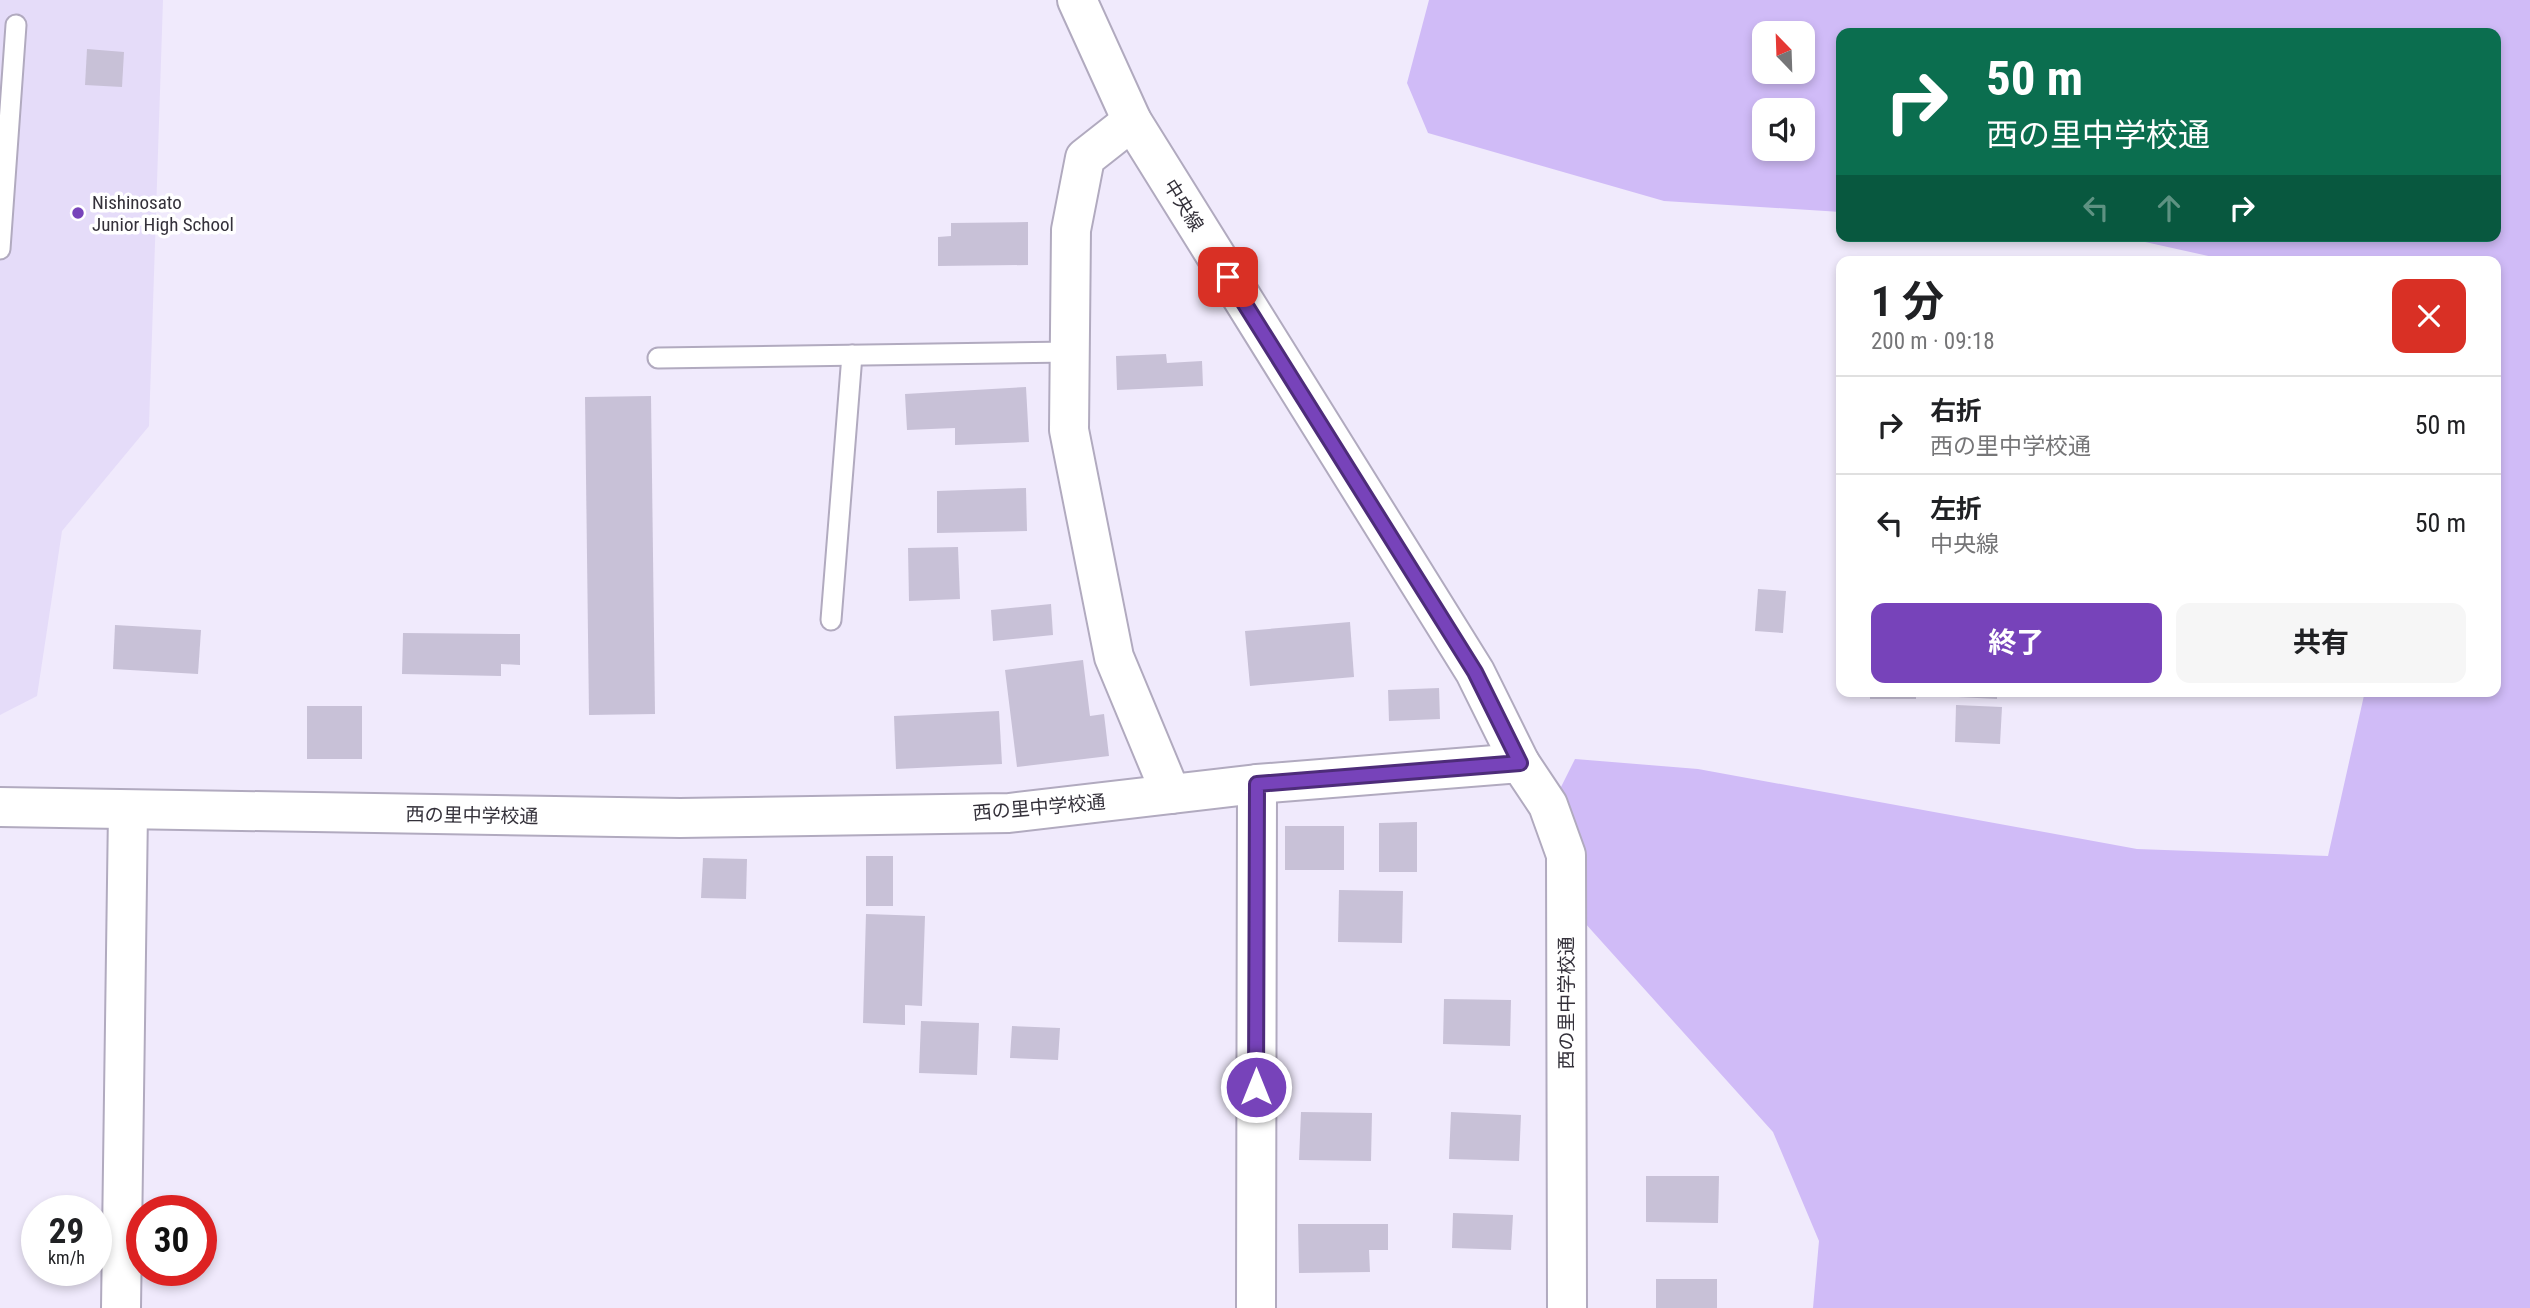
<!DOCTYPE html>
<html lang="ja">
<meta charset="utf-8">
<style>
body{margin:0;font-family:"Roboto Condensed","Noto Sans JP",sans-serif;background:#f6f6f6;color:#202124;height:100vh;display:flex;flex-direction:column;font-size:26px;white-space:nowrap}
*{box-sizing:border-box;margin:0}
p{font-size:23px;color:#757577}
.icon{flex:none;width:38px;height:38px;fill:none;stroke:currentColor;stroke-width:2;stroke-linecap:round;stroke-linejoin:round}
.map{position:relative;flex:1;overflow:hidden}
.drawer{position:absolute;left:1836px;top:256px;width:665px;height:441px;display:flex;flex-direction:column;background:#fff;border-radius:14px;box-shadow:0 4px 10px #0003}
.drawer>*{flex:none}
.banner{position:absolute;left:1836px;top:28px;width:665px;height:214px;border-radius:14px;box-shadow:0 4px 10px #0003;background:#0b6e4f;color:#fff;overflow:hidden}
.needle{width:46px;rotate:337deg}
.tools{position:absolute;left:1752px;top:21px;display:grid;gap:14px}
.tools a{display:grid;place-items:center;width:63px;height:63px;border-radius:14px;background:#fff;box-shadow:0 4px 10px #0003;font-size:35px}
.speed{position:absolute;left:21px;top:1195px;display:flex;gap:14px;font-size:35px;font-weight:700;text-align:center}
.speed>*{display:grid;place-content:center;width:91px;height:91px;border-radius:50%;background:#fff;box-shadow:0 4px 10px #0003;line-height:1}
.speed small{font-size:18px;font-weight:400}
.speed .limit{border:10px solid #d22;background:#fff;color:#111}
.pin{position:absolute;display:grid;place-items:center;width:60px;height:60px;color:#fff;margin:-30px;border-radius:14px;box-shadow:0 4px 10px #0006}
.me{position:absolute;width:77px;margin:-38px;rotate:0deg;stroke-linejoin:round;filter:drop-shadow(0 0 5px #0008)}
.turn{display:flex;align-items:center;gap:24px;height:147px;padding:0 35px;font-size:32px}
.turn .icon{width:91px;height:91px;stroke-width:2.5}
.turn b{display:block;font-size:49px;line-height:60px}
.lanes{display:flex;align-items:center;height:66px;padding:0 35px;background:#0003;justify-content:center;gap:35px;direction:ltr}
.lanes .off{opacity:.35}
.round{display:grid;place-items:center;flex:none;width:74px;height:74px;border-radius:14px;background:#f6f6f6}
.headline{display:flex;align-items:center;justify-content:space-between;height:119px;padding:0 35px}
h1{font-size:42px;font-weight:700;line-height:52px}
.cta{display:flex;gap:14px;margin-top:auto;padding:14px 35px}
.cta a{flex:1;height:80px;border-radius:14px;background:#7743ba;color:#fff;font-size:28px;font-weight:700;line-height:80px;text-align:center}
.cta a+a{background:#f6f6f6;color:#202124}
ul{padding:0;list-style:none}
li{display:flex;align-items:center;gap:21px;height:98px;padding:0 35px;border-top:2px solid #e0e0e0}
li div{flex:1}
li b{display:block;font-size:26px}
li em{font-style:normal}
.map>svg:first-child{display:block}
.built{fill:#e5dcf9}
.green{fill:#d0bbf7;fill-rule:evenodd}
.building{fill:#c8c1d7}
.lines{fill:none;stroke-linecap:round;stroke-linejoin:round}
.service-casing{stroke:#b1aabf;stroke-width:23}
.minor-casing{stroke:#b1aabf;stroke-width:42}
.tertiary-casing{stroke:#b1aabf;stroke-width:42}
.service{stroke:#fff;stroke-width:19}
.minor{stroke:#fff;stroke-width:38}
.tertiary{stroke:#fff;stroke-width:38}
.route-casing{stroke:#4d2c79;stroke-width:18}
.route{stroke:#7743ba;stroke-width:12}
.poi-dot{fill:#7743ba;stroke:#fff;stroke-width:2.5}
.labels{text-anchor:middle;stroke-width:7;stroke-linejoin:round;paint-order:stroke}
.poi-label{font-size:19px;fill:#34313a;stroke:#fff;text-anchor:start}
.street-label{font-size:19px;fill:#34313a;stroke:#fff}
</style>
<div class="map">
<svg width="2530" height="1308" viewBox="0 0 2530 1308">
<rect width="100%" height="100%" fill="#f0eafc"/>
<path class="built" d="M0 0H163L149 426 62 531 37 696 0 715Z"/>
<path class="green" d="M1429 0H2530V1308H1813L1819 1241 1773 1132 1548 882 1541 827 1575 759 1698 769 2137 849 2328 856 2365 691H2496V261H2231L2118 236H2496V33H1841V212L1664 201 1428 133 1407 83ZM1764 33H1802V72H1764ZM1764 110H1802V149H1764Z"/>
<g class="building">
<path d="M87 49 124 52 122 87 85 85Z"/>
<path d="M1028 222V265L938 266V237L951 236V223Z"/>
<path d="M1166 354 1167 363 1202 361 1203 386 1117 390 1116 356Z"/>
<path d="M1026 387 1029 442 955 445V428L907 430 905 394Z"/>
<path d="M651 396 655 714 589 715 585 397Z"/>
<path d="M1026 488 1027 531 937 533V491Z"/>
<path d="M958 547 960 599 909 601 908 548Z"/>
<path d="M1758 589 1786 591 1783 633 1755 631Z"/>
<path d="M1051 604 1053 635 993 641 991 610Z"/>
<path d="M1350 622 1354 677 1250 686 1245 631Z"/>
<path d="M115 625 201 630 198 674 113 669Z"/>
<path d="M403 633 520 634V665L501 664V676L402 674Z"/>
<path d="M1083 660 1090 716 1104 714 1109 756 1017 767 1005 670Z"/>
<path d="M1439 688 1440 719 1389 721 1388 690Z"/>
<rect x="1870" y="691" width="46" height="8"/>
<path d="M1959 691H1997V699L1958 697Z"/>
<path d="M1956 705 2002 707 2000 744 1955 742Z"/>
<rect x="307" y="706" width="55" height="53"/>
<path d="M999 711 1002 764 896 769 894 716Z"/>
<path d="M1417 822V872H1379V823Z"/>
<rect x="1285" y="826" width="59" height="44"/>
<rect x="866" y="856" width="27" height="50"/>
<path d="M703 858 747 859 746 899 701 898Z"/>
<path d="M1339 890 1403 891 1402 943 1338 942Z"/>
<path d="M866 914 925 916 922 1006 905 1005V1025L863 1023Z"/>
<path d="M1444 999 1511 1000 1510 1046 1443 1044Z"/>
<path d="M921 1021 979 1023 977 1075 919 1073Z"/>
<path d="M1012 1026 1060 1028 1058 1060 1010 1058Z"/>
<path d="M1301 1112 1372 1113 1371 1161 1299 1160Z"/>
<path d="M1451 1112 1521 1115 1519 1161 1449 1159Z"/>
<path d="M1646 1176H1719L1718 1223 1646 1222Z"/>
<path d="M1453 1213 1513 1215 1511 1250 1452 1248Z"/>
<path d="M1298 1224H1388V1250H1369L1370 1272 1299 1273Z"/>
<rect x="1656" y="1279" width="61" height="29"/>
</g>
<g class="lines">
<defs>
<g id="service">
<path d="M0 249 16 25"/>
<path d="M658 358 1070 352"/>
<path d="M831 620 852 355"/>
</g>
<g id="minor">
<path d="M1077 0 1132 121 1475 672 1520 763"/>
<path d="M1132 121 1085 158 1071 230 1069 430 1114 657 1171 794"/>
<path d="M121 1308 128 811"/>
<path d="M1256 1308 1257 784"/>
</g>
<path id="tertiary" d="M0 807 680 818 1009 813 1257 784 1520 763 1548 805 1566 855 1567 1308"/>
</defs>
<use href="#service" class="service-casing"/>
<use href="#minor" class="minor-casing"/>
<use href="#tertiary" class="tertiary-casing"/>
<use href="#service" class="service"/>
<use href="#minor" class="minor"/>
<use href="#tertiary" class="tertiary"/>
</g>
<g class="lines">
<defs>
<path id="route" d="M1228 277 1475 672 1520 763 1257 784 1256 1087"/>
</defs>
<use href="#route" class="route-casing"/>
<use href="#route" class="route"/>
</g>
<circle class="poi-dot" cx="78" cy="213" r="7"/>
<g class="labels">
<g class="poi-label">
<text x="92" y="209">Nishinosato<tspan x="92" dy="22">Junior High School</tspan></text>
</g>
<g class="street-label">
<text transform="translate(1184 205) rotate(58)" y="7">中央線</text>
<text transform="translate(1039 807) rotate(-5)" y="7">西の里中学校通</text>
<text transform="translate(472 815) rotate(1)" y="7">西の里中学校通</text>
<text transform="translate(1566 1003) rotate(-90)" y="7">西の里中学校通</text>
</g>
</g>
</svg>
<div class="tools">
<a><svg class="needle" viewBox="-14 -14 28 28"><path d="M0-13l5 13h-10z" fill="#e53935"/><path d="M0 13l5-13h-10z" fill="#757577"/></svg></a>
<a><svg class="icon" aria-label="sound" viewBox="0 0 24 24"><path d="M4 9h4l5-4v14l-5-4H4zM17 9q2 3 0 6"/></svg></a>
</div>
<div class="speed"><div>29<small>km/h</small></div><div class="limit">30</div></div>
<div class="pin" style="left:1228px;top:277px;background:#d93025"><svg class="icon" aria-label="arrive" viewBox="0 0 24 24"><path d="M6 21V4h12l-3 4 3 4H6"/></svg></div>
<svg class="me" style="left:1256px;top:1087px" viewBox="-20 -20 40 40"><circle r="17" fill="#7743ba" stroke="#fff" stroke-width="3"/><path d="M0-11L8 9 0 5-8 9z" fill="#fff"/></svg>
<div class="banner">
<div class="turn"><svg class="icon" aria-label="right" viewBox="0 0 24 24"><path d="M7 20v-9h11M14 6l5 5-5 5"/></svg><div><b>50 m</b>西の里中学校通</div></div>
<div class="lanes"><svg class="icon off" aria-label="left" viewBox="0 0 24 24"><path d="M17 20v-9H6M10 6l-5 5 5 5"/></svg><svg class="icon off" aria-label="ahead" viewBox="0 0 24 24"><path d="M12 20V5M6 11l6-6 6 6"/></svg><svg class="icon" aria-label="right" viewBox="0 0 24 24"><path d="M7 20v-9h11M14 6l5 5-5 5"/></svg></div>
</div>
<section class="drawer">
<div class="headline"><div><h1>1 分</h1><p>200 m · 09:18</p></div><a class="round" style="background:#d93025;color:#fff"><svg class="icon" aria-label="close" viewBox="0 0 24 24"><path d="M6 6l12 12M18 6L6 18"/></svg></a></div>
<ul>
<li><svg class="icon" aria-label="right" viewBox="0 0 24 24"><path d="M7 20v-9h11M14 6l5 5-5 5"/></svg><div><b>右折</b><p>西の里中学校通</p></div><em>50 m</em></li>
<li><svg class="icon" aria-label="left" viewBox="0 0 24 24"><path d="M17 20v-9H6M10 6l-5 5 5 5"/></svg><div><b>左折</b><p>中央線</p></div><em>50 m</em></li>
</ul>
<div class="cta"><a>終了</a><a>共有</a></div>
</section>
</div>
